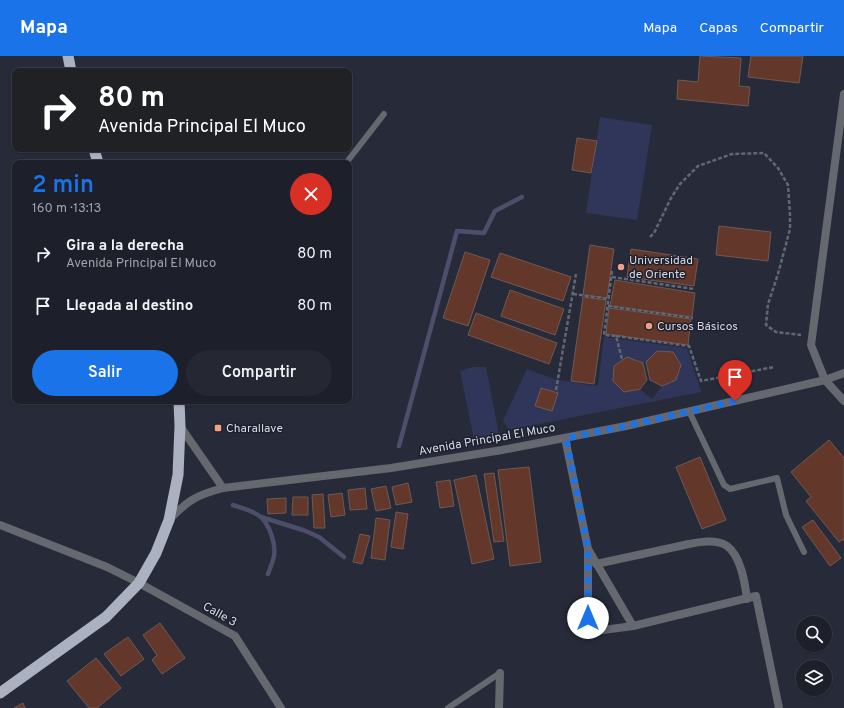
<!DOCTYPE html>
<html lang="es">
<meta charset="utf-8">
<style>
body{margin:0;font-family:Overpass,sans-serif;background:#252833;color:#f1f3f6;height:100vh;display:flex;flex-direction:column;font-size:15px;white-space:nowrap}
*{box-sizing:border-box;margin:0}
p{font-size:13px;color:#a0a3a9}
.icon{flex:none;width:22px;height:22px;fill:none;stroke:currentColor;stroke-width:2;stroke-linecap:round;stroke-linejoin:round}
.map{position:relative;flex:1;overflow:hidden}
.side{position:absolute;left:12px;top:104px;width:340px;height:244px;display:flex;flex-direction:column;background:#1d202b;border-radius:8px;box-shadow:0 1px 3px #0004,0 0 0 1px #3b3e47}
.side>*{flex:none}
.hud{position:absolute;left:12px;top:12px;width:340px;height:84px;border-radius:8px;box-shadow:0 1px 3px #0004,0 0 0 1px #3b3e47;background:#202124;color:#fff;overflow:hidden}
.tools{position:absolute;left:796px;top:560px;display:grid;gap:8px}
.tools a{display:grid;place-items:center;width:36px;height:36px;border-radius:50%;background:#1d202b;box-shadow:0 1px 3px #0004,0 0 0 1px #3b3e47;font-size:20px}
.pin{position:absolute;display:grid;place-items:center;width:34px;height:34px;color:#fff;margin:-41px -17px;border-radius:50% 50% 50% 0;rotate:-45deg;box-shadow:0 0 4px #0007}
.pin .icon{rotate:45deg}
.me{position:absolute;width:44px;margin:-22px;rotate:0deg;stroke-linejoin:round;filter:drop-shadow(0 0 3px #0008)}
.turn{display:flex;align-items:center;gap:14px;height:84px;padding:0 20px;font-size:18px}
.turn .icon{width:52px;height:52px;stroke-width:2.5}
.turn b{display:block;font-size:28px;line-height:34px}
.round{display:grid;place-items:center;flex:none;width:42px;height:42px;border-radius:21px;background:#252833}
.summary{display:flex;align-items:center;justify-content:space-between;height:68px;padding:0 20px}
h1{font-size:24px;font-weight:600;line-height:30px;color:#1a73e8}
.cta{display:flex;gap:8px;margin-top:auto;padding:8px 20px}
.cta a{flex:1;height:46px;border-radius:24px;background:#1a73e8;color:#fff;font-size:16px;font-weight:600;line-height:46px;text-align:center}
.cta a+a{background:#252833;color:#f1f3f6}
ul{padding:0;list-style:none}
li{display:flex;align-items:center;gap:12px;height:52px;padding:0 20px}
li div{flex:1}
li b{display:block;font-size:15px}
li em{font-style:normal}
header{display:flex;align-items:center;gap:24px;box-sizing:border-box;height:56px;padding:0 20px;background:#1a73e8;color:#fff}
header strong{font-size:19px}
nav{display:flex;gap:22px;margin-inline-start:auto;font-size:14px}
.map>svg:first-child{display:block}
.green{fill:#2f3659;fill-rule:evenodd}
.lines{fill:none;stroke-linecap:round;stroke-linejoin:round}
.stream{stroke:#4c4f6a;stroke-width:4.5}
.building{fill:#63382a;stroke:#6d5a54}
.path{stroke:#636673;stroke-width:2.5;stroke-dasharray:4 2;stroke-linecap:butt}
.service{stroke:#666870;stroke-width:6}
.minor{stroke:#666870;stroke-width:8}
.tertiary{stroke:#666870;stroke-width:8}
.trunk{stroke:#acb1c2;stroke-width:11}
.route{stroke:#1a73e8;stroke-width:7;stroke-dasharray:0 12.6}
.poi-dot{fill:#f39f83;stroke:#1d212f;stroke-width:1.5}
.labels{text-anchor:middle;stroke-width:3;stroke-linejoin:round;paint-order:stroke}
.poi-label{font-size:12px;fill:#d7dae3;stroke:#1d212f;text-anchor:start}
.street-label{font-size:12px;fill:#d7dae3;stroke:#1d212f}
</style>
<header>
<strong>Mapa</strong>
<nav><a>Mapa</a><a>Capas</a><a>Compartir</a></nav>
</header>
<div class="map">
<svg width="844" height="652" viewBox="0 0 844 652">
<rect width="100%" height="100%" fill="#272b39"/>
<g class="green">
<path d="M600 61 652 69 637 164 586 157Z"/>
<path d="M604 281 687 292 701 336 509 374 503 364 527 313 554 323 594 330 598 329ZM673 297 681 309 676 324 662 330 652 343 640 333 624 336 613 325 614 310 627 301 643 307Z"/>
<path d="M473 311H486L499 379 474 383 460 315Z"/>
</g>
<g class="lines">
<g class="stream">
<path d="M399 390 457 175 484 177 495 155 522 141"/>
<path d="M233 449C242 452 255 455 262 462 270 471 276 488 274 500 273 506 270 512 268 518"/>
<path d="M261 461 303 474 319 481 344 501"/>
</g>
</g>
<g class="building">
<path d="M700 0 741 2 739 30 750 31 748 50 677 43 678 24 698 26Z"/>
<path d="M751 0H803L799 27 748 21Z"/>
<path d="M577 82 597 85 591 117 572 114Z"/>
<path d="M719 170 771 176 768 205 716 199Z"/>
<path d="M590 189 614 193 607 242 583 239Z"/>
<path d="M631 193 698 203 694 230 627 221Z"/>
<path d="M465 196 490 204 468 270 443 262Z"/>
<path d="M500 197 571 221 563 245 491 221Z"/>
<path d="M615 224 695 237 692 261 610 250Z"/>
<path d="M510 234 564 253 555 279 501 260Z"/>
<path d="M583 241 606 244 594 328 571 325Z"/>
<path d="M609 252 691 263 688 289 606 278Z"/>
<path d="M476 257 557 287 549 308 468 279Z"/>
<path d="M657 295 673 296 681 309 676 324 662 330 650 324 646 306Z"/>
<path d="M627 301 643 307 647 324 640 333 624 336 613 325 614 310Z"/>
<path d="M541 332 558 337 552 355 535 350Z"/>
<path d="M829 384 844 402V485L843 483 839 486 806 445 811 441 791 416Z"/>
<path d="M700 401 726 464 702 473 676 411Z"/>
<path d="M529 411 541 506 510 510 498 414Z"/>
<path d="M494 417 504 485 494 486 484 418Z"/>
<path d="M476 419 494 503 472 508 454 424Z"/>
<path d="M450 424 454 450 440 452 436 426Z"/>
<path d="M408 427 412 446 396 449 392 431Z"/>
<path d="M386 430 391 452 376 455 371 433Z"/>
<path d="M365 432 367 453 350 454 348 434Z"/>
<path d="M342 437 345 459 331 461 328 439Z"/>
<path d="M323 438 325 472H314L312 439Z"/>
<path d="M293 441H308V459H292Z"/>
<path d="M286 442V457L268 458 267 443Z"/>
<path d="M396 456 408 458 403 493 391 491Z"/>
<path d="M376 462 390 464 385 504 371 502Z"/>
<path d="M813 464 841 502 830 510 802 471Z"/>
<path d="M360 478 370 480 362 508 353 506Z"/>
<path d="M160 567 185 602 162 618 152 604 157 599 143 579Z"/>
<path d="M128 581 144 603 121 620 104 598Z"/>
<path d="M96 602 121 632 97 652H89L67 625Z"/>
<path d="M23 647 25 652H14Z"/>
</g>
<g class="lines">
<g class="path">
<path d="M650 181 654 177 671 142 680 128 698 110 732 98 764 97 778 112 788 129 790 159V173L778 218 768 248 766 269 776 276 801 279"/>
<path d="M612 215 604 279 616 280 622 303"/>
<path d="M612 221 694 233"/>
<path d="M573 238 609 243"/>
<path d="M608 250 693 262"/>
<path d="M616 280 689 290 701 325 774 311"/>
<path d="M556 334 576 218"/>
</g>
<g class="service">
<path d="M346 107 384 58"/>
<path d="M689 355 724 429 730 433 777 422 786 459 804 496"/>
<path d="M448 652 500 617"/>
</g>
<g class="minor">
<path d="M844 38 811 289 825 324 844 345"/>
<path d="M565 382 588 493 633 570 756 540 779 652"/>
<path d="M0 469 107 511 139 527 235 580 281 652"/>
<path d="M588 494V576L633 570"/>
<path d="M596 508 689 488C700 486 716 483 727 490 741 500 745 527 747 543"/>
<path d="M499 652 500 617"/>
</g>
<g class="tertiary">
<path d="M180 370 223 432"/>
<path d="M169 464C188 444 197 439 223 432L391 412 502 394 626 370 825 324 844 317"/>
</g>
<g class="trunk">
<path d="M68 0 71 15"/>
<path d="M94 93 98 107"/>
<path d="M0 637 106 561 139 527 156 497 169 464 178 419 180 370 179 345"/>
</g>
</g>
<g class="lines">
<path class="route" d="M588 562V493L566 382 626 370 735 345"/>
</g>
<g class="poi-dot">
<circle cx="621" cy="211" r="4"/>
<circle cx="649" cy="270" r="4"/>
<rect x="214" y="368" width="8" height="8" rx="2"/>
</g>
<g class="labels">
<g class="poi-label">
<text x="629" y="208">Universidad<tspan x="629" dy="14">de Oriente</tspan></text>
<text x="657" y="274">Cursos Básicos</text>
<text x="226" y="376">Charallave</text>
</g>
<g class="street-label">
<text transform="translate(487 383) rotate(-10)" y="4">Avenida Principal El Muco</text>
<text transform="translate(220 558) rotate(29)" y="4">Calle 3</text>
</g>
</g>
</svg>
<div class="tools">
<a><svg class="icon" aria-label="search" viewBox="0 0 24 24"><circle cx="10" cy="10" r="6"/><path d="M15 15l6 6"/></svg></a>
<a><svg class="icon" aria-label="layers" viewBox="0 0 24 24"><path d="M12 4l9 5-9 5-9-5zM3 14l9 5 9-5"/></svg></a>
</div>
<div class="pin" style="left:735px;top:345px;background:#d93025"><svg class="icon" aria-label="arrive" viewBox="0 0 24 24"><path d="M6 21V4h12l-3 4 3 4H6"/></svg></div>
<svg class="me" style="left:588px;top:562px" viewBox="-20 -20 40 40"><circle r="19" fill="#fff"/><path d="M0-13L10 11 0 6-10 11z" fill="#1a73e8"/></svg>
<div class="hud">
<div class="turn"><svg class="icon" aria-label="right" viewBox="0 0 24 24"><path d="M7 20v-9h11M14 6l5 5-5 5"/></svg><div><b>80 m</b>Avenida Principal El Muco</div></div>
</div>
<section class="side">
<div class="summary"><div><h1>2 min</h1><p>160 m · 13:13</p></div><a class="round" style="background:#d93025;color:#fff"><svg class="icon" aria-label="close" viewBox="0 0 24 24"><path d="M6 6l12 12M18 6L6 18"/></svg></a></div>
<ul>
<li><svg class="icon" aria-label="right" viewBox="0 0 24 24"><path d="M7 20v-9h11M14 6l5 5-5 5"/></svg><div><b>Gira a la derecha</b><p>Avenida Principal El Muco</p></div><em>80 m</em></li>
<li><svg class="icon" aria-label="arrive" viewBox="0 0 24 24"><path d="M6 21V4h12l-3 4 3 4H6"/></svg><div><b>Llegada al destino</b></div><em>80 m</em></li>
</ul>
<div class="cta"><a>Salir</a><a>Compartir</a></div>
</section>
</div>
